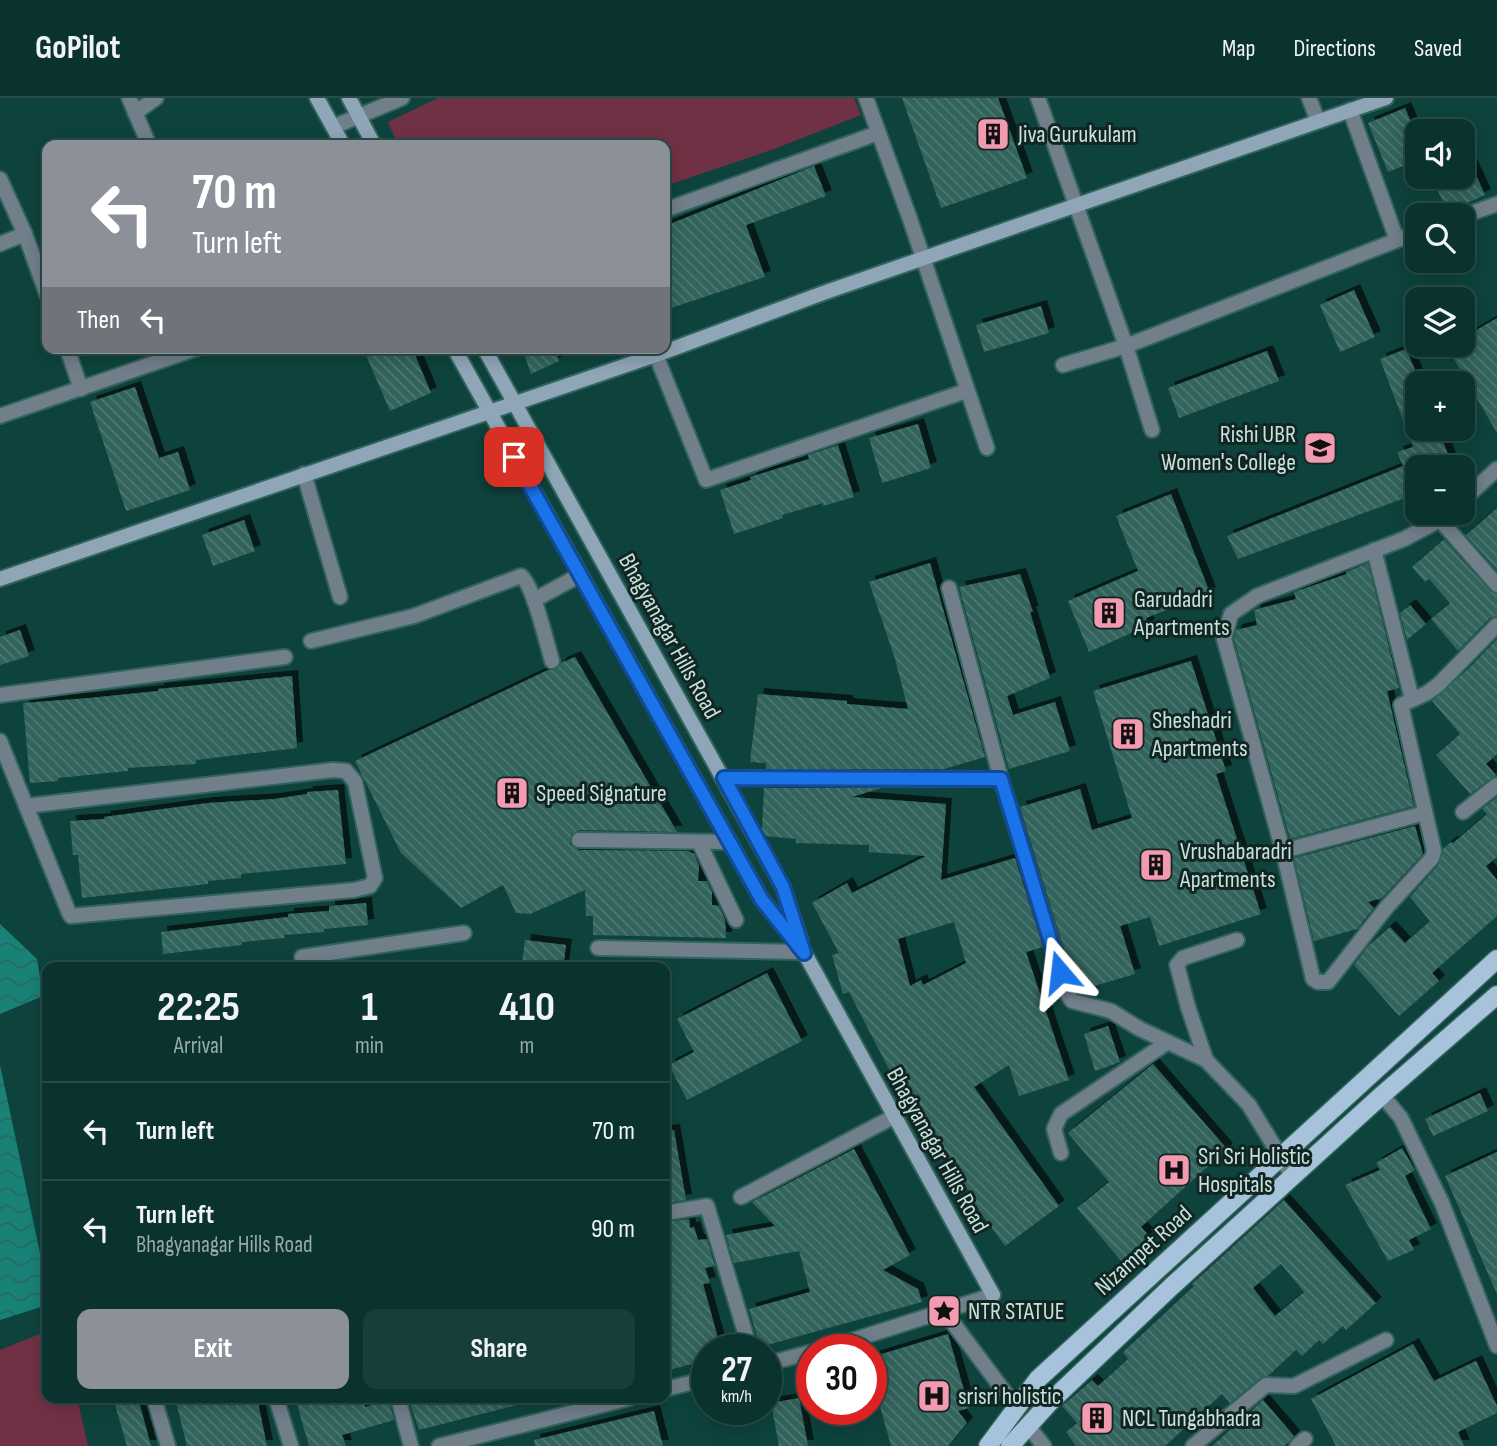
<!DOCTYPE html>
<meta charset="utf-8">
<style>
body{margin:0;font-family:"Sofia Sans Condensed",sans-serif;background:#183e3a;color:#f1f3f6;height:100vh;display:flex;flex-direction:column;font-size:26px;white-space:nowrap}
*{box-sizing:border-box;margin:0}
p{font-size:23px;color:#9aa}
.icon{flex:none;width:38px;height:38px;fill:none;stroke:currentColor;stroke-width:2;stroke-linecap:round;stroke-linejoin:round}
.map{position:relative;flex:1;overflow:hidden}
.sheet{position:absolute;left:42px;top:864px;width:628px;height:441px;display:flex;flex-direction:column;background:#0a322e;border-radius:14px;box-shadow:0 4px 18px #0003,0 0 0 2px #2a4d4a}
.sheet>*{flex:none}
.banner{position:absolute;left:42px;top:42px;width:628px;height:214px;border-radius:14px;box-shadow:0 4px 18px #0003,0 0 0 2px #2a4d4a;background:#8c9099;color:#fff;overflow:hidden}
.tools{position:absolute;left:1405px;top:21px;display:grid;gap:14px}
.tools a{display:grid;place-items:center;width:70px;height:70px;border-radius:14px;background:#0a322e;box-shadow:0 4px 18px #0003,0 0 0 2px #2a4d4a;font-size:35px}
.speed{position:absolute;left:691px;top:1236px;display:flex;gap:14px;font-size:35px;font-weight:700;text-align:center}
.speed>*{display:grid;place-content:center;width:91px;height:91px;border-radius:50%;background:#0a322e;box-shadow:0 4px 18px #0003,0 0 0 2px #2a4d4a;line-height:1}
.speed small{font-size:18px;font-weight:400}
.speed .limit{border:10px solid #d22;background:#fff;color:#111}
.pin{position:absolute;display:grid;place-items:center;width:60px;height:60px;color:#fff;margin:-30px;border-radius:14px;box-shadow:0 4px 10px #0006}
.me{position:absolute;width:77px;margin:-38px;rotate:343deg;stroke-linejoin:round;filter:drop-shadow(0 0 5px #0008)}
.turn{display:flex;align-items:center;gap:24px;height:147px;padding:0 35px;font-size:32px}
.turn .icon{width:91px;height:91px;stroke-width:2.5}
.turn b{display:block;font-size:49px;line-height:60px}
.then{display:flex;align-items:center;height:66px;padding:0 35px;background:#0003;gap:14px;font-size:26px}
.eta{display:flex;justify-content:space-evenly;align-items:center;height:119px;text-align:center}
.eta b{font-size:42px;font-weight:700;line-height:49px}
.action{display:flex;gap:14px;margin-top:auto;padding:14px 35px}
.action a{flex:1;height:80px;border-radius:14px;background:#8c9099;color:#fff;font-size:28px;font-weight:700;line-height:80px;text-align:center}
.action a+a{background:#183e3a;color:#f1f3f6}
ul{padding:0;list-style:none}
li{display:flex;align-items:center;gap:21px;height:98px;padding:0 35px;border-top:2px solid #2a4d4a}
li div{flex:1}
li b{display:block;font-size:26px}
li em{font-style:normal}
header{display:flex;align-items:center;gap:42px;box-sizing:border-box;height:98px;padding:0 35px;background:#0a322e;border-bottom:2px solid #2a4d4a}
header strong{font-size:33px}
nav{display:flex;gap:38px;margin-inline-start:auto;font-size:24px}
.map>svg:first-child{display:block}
.park{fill:#713144}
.water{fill:url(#water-waves)}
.building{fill:url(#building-back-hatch);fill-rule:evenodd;filter:url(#shadow)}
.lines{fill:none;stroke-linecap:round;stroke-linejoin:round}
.street-casing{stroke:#33635d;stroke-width:18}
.secondary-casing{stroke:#33635d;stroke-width:18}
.primary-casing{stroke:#33635d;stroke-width:21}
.street{stroke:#717f8b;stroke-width:14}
.secondary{stroke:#8fa6b8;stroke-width:14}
.primary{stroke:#a6c3db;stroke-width:18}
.route-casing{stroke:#114b97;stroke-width:18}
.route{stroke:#1a73e8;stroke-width:12}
.labels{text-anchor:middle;stroke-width:6;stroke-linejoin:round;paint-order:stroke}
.poi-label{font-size:24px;fill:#c8e1dd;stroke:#112623;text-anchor:start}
.street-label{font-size:24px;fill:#c8e1dd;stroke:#112623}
</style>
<header>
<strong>GoPilot</strong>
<nav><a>Map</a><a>Directions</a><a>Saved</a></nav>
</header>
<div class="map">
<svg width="1497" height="1348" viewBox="0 0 1497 1348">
<defs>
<pattern id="water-waves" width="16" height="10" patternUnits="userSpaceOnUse" patternTransform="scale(1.75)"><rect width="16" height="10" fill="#198277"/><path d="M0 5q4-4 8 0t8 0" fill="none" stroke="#276962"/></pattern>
<pattern id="building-back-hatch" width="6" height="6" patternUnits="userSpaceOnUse" patternTransform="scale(1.75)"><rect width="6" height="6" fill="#32635c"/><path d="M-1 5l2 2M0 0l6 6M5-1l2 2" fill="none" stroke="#4e7973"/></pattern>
<filter id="shadow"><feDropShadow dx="6" dy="-6" stdDeviation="0" flood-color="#0009"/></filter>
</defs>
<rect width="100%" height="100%" fill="#0e433d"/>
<g class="park">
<path d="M438 0H854L861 17 774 51 665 88V47H398L388 24Z"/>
<path d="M47 1233V1300H77L88 1348H0V1252Z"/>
</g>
<g class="water">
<path d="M0 826 37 861 43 898 0 916Z"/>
<path d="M0 967 47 1188V1207L0 1222Z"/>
</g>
<g class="building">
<path d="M902 0H998L1027 80 941 110Z"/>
<path d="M1405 10 1418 40V62L1388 74 1368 25Z"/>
<path d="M1463 49 1485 97 1447 114 1432 79H1463Z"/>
<path d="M814 68 826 98 746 127 765 179 665 212V128Z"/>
<path d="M1354 192 1375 239 1340 254 1320 207Z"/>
<path d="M1041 208 1049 235 984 254 976 227Z"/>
<path d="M1497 220V335L1447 249 1452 247H1463V240Z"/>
<path d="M363 250H412L431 295 390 313Z"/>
<path d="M522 250H555L559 263 531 276Z"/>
<path d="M1406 251 1418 279V331H1438L1453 369H1418V399L1416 396 1238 461 1227 438 1403 368 1397 354 1413 349 1380 261Z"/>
<path d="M1267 253 1279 283 1179 320 1168 290Z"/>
<path d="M135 289 159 360 178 354 190 392 126 413 90 304Z"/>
<path d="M918 326 931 370 882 385 869 340Z"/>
<path d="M838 347 854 399 823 408V405L782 417 783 420 734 436 720 392 751 382 750 379 809 361 808 357Z"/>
<path d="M1171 396 1210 495 1146 520 1149 527 1089 554 1068 503 1138 473 1116 418Z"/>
<path d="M1497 410V472L1466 437Z"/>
<path d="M244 422 255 453 213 468 202 437Z"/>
<path d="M1444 441 1490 493 1497 496V518L1490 520 1458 553 1431 521 1450 505 1429 481 1425 484 1412 469Z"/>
<path d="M930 465 985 659 944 671H766V665L750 664 758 596 847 603V606L908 611 895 561 869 484Z"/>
<path d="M1368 465 1399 590 1387 593 1414 708 1290 741 1234 541 1236 532 1257 527 1254 512 1296 501 1294 494 1347 476 1346 474Z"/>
<path d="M1020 476 1033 514H1030L1050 580 1007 598 1013 617 1055 604 1070 653 1009 671 959 489Z"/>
<path d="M1410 507 1426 526 1407 542 1400 515Z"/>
<path d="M20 532 29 558 0 567V539Z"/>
<path d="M1497 541V656L1486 666 1496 677 1470 696 1436 657 1460 636 1432 603 1471 568Z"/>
<path d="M575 559 677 734 579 732 571 737 570 746 579 752 688 753 694 756 699 767 698 783H707L712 794V807L719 808 725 822 726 840 593 837V818H586L585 792 530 816 516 815 503 787 461 810 401 755 355 663 548 572H555L561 565Z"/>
<path d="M1191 563 1226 673 1216 676 1261 816 1159 848 1150 819 1120 828 1135 876 1077 893 1020 709 1080 691 1092 732 1132 720 1093 593Z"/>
<path d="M292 578 297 650 196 662V666L128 670V673L58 680V683L30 685 23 605 90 600 158 593V591Z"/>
<path d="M764 690H881L852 699 946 706 941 782 1015 760 1043 849 1026 854 1069 982 1019 998 1009 967 974 989 1059 1108 1005 1148 970 1100 972 1097 927 1035 929 1033 892 982 894 981 849 894 843 896 832 857 839 855 812 805 847 785 852 795 926 758 869 754V747L796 745V741L766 738 762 731ZM954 824 966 865 923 887 921 882 910 888 898 841Z"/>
<path d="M338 692 346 766 241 776V780L208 783V786L82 800 78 757H73L70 723 105 721 104 719 208 705 274 701 307 696V694Z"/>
<path d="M1497 699V759L1486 768 1497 782V818L1432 875 1439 883 1399 918 1354 867 1368 848 1390 829 1405 845 1430 823 1410 799 1439 766 1443 751 1451 744 1453 745 1487 716 1482 711Z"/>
<path d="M1415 728 1423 756 1382 800 1368 804 1374 810 1357 831 1314 843 1294 760Z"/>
<path d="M366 805 368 827 324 831V834L284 837 285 840 242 844V847L163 856 161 834 288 819V816L329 813V808Z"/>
<path d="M525 842 566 847 563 870H529V867L522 865Z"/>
<path d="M767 875 802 943 687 1002 669 967 694 954 677 921Z"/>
<path d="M1108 928 1120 964 1095 973 1084 936Z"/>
<path d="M1153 966 1227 1051 1141 1129 1149 1138 1121 1163 1077 1110 1109 1084 1068 1035Z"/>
<path d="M1480 995 1488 1013 1433 1038 1425 1021Z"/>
<path d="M674 1032 686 1102 665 1105V1033Z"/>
<path d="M1402 1050 1415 1072 1405 1078 1431 1131 1409 1142 1414 1152 1388 1163 1345 1087 1380 1072 1376 1065Z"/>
<path d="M854 1051 910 1157 883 1172 918 1191 922 1204 760 1249 749 1211 810 1194 799 1153 734 1165 726 1137 775 1128 752 1104Z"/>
<path d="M1497 1054V1196L1445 1078Z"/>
<path d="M1284 1102 1376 1205 1346 1232 1343 1228 1323 1246 1319 1242 1302 1258 1296 1252 1269 1277 1260 1280 1230 1305 1222 1296 1165 1348H1076L1066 1334 1077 1325 1062 1308 1092 1282 1098 1288 1128 1261 1123 1254 1194 1188 1192 1186ZM1281 1166 1304 1194 1275 1218 1253 1190Z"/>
<path d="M689 1121 690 1130 694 1129 698 1142 707 1141 715 1168 705 1170 710 1185 703 1186 721 1251H707V1262L665 1273V1215L671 1214 665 1193V1124Z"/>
<path d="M948 1236 969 1310 958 1313 967 1325 948 1348H891L872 1280V1259Z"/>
<path d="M1413 1246 1434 1283 1476 1263 1497 1308V1315L1458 1334 1464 1348H1336L1311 1301Z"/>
<path d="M113 1300H138L151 1348H127Z"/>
<path d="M175 1300H257L267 1348H187Z"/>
<path d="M295 1300H363L365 1309 389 1302 394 1322 342 1337 346 1348H309Z"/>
<path d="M408 1300H520L521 1306 419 1332Z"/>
<path d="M799 1300 808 1348H779L771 1305Z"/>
<path d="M1263 1302 1294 1338 1288 1345 1284 1348H1212Z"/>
<path d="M654 1313 663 1348H535L534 1342Z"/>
</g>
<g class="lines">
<defs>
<g id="street">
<path d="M129 0 149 47"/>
<path d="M866 0 910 121 987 350"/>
<path d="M1038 0 1126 248 1152 332"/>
<path d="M1309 0 1318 23"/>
<path d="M1350 12 1397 142"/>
<path d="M135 15 156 0"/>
<path d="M333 29 402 0"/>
<path d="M0 81 25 136 47 197"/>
<path d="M665 112 878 35"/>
<path d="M1463 118 1497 106"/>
<path d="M0 146 25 136"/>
<path d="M67 250 81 291"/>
<path d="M656 257 706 382 966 293"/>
<path d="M1063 267 1126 248 1418 134"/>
<path d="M0 318 198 250"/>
<path d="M304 376 340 499"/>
<path d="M1463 402 1497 371"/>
<path d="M1449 415 1440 422 1497 487"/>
<path d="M1440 422 1404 441 1257 498 1231 516 1224 541 1283 753 1313 881 1318 884H1328L1386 810 1432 760 1434 753 1401 607 1427 595 1438 587 1497 527"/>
<path d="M1374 452 1412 601"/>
<path d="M949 490 1001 681 1068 897 1072 903 1111 913 1140 931 1206 962 1249 1007 1293 1079"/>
<path d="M534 502 580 477"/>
<path d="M311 543 414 518 521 478C533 486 547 546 552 563"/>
<path d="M0 597 285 559"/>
<path d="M0 643 69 815 71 818 354 792 370 788 375 780 355 684 346 673 333 672 26 708"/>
<path d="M724 680 1001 681"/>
<path d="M1463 714 1497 687"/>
<path d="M579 742 730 744"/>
<path d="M699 744 736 822"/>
<path d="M1283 753 1425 715"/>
<path d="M598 850 804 854"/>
<path d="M304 870 302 859 464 835"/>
<path d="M1206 962 1188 909 1177 867 1183 860 1237 842"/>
<path d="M1382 997 1401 1020 1442 1105 1497 1248"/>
<path d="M1061 1055 1054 1031 1061 1016 1168 944"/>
<path d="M741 1099 893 1019"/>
<path d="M665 1115 707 1108 750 1251"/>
<path d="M993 1197 944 1213 1016 1309"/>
<path d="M825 1251 944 1213"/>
<path d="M766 1266 812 1254"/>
<path d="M665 1291 707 1281"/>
<path d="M154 1300 168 1348"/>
<path d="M276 1300 291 1348"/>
<path d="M398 1300 411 1348"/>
<path d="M1028 1328 1044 1348"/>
<path d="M439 1348 630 1300"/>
<path d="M1193 1348 1266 1287 1294 1288 1386 1242"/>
<path d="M1297 1348 1305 1341"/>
</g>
<g id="secondary">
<path d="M317 0 343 47"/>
<path d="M349 0 374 47"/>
<path d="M454 250 762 802 804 854 993 1197"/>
<path d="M484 250 783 789 801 844"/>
<path d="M0 481 656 257 826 194 1386 0"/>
</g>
<g id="primary">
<path d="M988 1348 1038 1281 1497 861"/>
<path d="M1010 1348 1050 1304 1172 1188 1382 997 1497 897"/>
</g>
</defs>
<use href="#street" class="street-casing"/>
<use href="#secondary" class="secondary-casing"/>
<use href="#primary" class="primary-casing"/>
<use href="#street" class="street"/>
<use href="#secondary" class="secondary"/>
<use href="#primary" class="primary"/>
</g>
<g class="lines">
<defs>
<path id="route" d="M514 359 762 802 804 855 783 789 724 680 1001 681 1060 874"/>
</defs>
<use href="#route" class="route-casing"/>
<use href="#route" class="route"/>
</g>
<defs>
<symbol id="building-square" viewBox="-11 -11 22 22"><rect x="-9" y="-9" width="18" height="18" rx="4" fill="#f29ab0" stroke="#112623"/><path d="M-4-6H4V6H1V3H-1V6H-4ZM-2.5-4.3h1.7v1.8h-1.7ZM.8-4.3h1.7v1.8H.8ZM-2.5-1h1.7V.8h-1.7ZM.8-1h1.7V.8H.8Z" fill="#111"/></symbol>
<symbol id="university-square" viewBox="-11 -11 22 22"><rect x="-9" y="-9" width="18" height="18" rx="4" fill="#f29ab0" stroke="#112623"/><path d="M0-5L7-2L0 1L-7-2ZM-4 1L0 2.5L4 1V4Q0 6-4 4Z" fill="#111"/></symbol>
<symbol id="hospital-square" viewBox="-11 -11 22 22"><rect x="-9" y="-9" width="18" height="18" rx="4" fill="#f29ab0" stroke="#112623"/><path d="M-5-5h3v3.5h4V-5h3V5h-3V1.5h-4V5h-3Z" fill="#111"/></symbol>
<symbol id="sight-square" viewBox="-11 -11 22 22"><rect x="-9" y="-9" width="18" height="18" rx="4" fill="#f29ab0" stroke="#112623"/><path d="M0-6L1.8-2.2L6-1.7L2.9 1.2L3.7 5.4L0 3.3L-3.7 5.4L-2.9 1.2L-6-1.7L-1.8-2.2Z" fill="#111"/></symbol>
</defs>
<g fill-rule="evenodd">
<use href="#building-square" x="974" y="17" width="38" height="38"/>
<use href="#university-square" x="1301" y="331" width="38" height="38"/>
<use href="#building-square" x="1090" y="496" width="38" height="38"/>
<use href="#building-square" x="1109" y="617" width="38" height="38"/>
<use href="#building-square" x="493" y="676" width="38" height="38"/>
<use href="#building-square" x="1137" y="748" width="38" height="38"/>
<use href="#hospital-square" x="1155" y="1053" width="38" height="38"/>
<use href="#sight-square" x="925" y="1194" width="38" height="38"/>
<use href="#hospital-square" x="915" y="1279" width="38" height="38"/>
<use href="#building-square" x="1078" y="1301" width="38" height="38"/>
</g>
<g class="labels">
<g class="poi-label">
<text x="1018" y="44">Jiva Gurukulam</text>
<text x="1296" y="344" text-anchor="end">Rishi UBR<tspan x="1296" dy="28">Women's College</tspan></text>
<text x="1134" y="509">Garudadri<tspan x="1134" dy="28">Apartments</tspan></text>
<text x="1152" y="630">Sheshadri<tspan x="1152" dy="28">Apartments</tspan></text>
<text x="536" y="703">Speed Signature</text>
<text x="1180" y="761">Vrushabaradri<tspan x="1180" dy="28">Apartments</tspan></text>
<text x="1198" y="1066">Sri Sri Holistic<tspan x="1198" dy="28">Hospitals</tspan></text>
<text x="968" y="1221">NTR STATUE</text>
<text x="958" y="1306">srisri holistic</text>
<text x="1122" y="1328">NCL Tungabhadra</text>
</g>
<g class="street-label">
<text transform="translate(670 538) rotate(61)" y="8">Bhagyanagar Hills Road</text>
<text transform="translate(938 1052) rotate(61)" y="8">Bhagyanagar Hills Road</text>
<text transform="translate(1143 1152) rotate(-42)" y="8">Nizampet Road</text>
</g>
</g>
</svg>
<div class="tools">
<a><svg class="icon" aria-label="sound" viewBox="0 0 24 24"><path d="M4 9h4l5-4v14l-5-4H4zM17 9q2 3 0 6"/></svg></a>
<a><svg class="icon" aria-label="search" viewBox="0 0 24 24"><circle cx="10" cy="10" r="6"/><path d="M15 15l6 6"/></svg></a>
<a><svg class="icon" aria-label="layers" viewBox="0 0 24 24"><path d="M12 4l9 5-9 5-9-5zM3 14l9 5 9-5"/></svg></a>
<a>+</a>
<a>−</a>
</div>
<div class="speed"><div>27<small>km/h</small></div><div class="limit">30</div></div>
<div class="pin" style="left:514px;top:359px;background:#d93025"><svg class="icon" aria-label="arrive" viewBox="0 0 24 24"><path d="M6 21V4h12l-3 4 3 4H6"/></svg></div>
<svg class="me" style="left:1060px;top:874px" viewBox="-20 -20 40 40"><path d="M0-17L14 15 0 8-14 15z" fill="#1a73e8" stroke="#fff" stroke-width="4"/></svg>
<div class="banner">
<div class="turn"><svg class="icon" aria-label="left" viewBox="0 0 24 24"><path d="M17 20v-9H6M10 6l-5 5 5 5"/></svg><div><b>70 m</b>Turn left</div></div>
<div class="then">Then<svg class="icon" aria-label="left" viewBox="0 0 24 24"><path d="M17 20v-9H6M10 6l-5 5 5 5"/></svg></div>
</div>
<section class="sheet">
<div class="eta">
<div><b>22:25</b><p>Arrival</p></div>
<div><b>1</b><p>min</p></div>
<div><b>410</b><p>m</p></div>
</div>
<ul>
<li><svg class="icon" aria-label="left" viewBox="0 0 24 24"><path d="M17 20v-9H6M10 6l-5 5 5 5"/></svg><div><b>Turn left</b></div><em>70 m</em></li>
<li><svg class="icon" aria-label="left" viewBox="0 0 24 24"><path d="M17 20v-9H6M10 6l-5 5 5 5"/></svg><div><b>Turn left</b><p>Bhagyanagar Hills Road</p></div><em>90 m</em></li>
</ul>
<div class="action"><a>Exit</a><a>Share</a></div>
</section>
</div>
